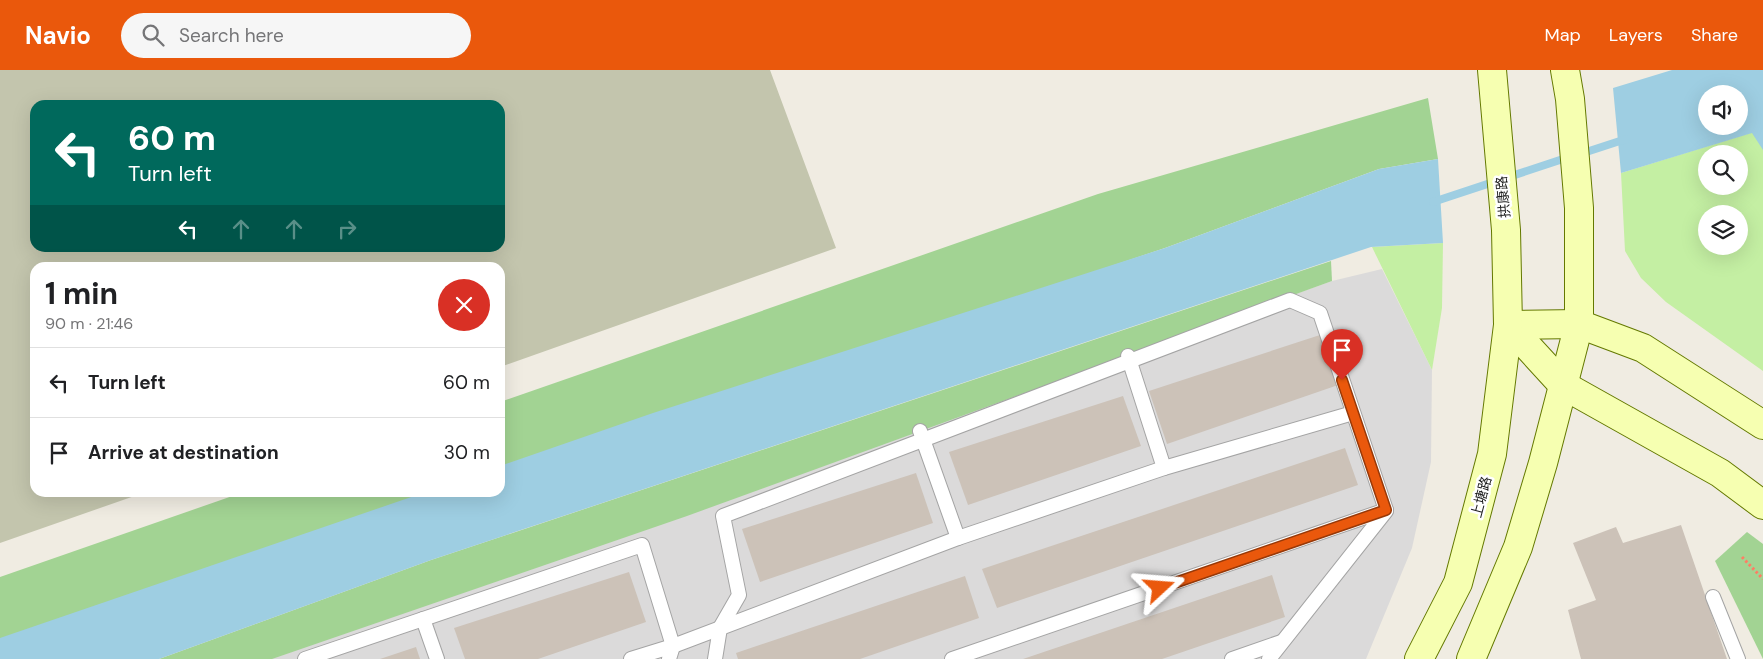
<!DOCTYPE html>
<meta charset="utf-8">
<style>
body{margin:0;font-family:"DM Sans","Noto Sans SC",sans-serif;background:#f6f6f6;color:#202124;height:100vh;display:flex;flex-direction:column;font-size:19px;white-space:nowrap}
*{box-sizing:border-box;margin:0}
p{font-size:16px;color:#757577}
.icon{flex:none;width:28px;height:28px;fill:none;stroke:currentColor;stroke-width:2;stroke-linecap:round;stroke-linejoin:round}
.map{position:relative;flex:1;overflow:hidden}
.panel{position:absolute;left:30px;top:192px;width:475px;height:235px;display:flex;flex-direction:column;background:#fff;border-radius:15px;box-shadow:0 5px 20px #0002}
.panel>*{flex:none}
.top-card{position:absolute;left:30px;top:30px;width:475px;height:152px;border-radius:15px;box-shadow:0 5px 20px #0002;background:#00695c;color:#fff;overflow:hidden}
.controls{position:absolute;left:1698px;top:15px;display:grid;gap:10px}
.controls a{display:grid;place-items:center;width:50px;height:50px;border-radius:50%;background:#fff;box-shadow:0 5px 20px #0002;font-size:25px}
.pin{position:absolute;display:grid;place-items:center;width:42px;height:42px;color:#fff;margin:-51px -21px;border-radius:50% 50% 50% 0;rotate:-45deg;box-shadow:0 0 5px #0007}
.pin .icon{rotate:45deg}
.me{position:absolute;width:55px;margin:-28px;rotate:71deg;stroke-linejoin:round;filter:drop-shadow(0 0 4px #0008)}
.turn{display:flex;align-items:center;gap:18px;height:105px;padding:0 15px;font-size:22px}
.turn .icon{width:65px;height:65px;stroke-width:2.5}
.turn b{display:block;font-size:35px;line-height:42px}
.lanes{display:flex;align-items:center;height:48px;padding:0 15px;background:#0003;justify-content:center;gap:25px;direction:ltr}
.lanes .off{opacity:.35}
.round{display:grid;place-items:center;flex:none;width:52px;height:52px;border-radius:26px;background:#f6f6f6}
.headline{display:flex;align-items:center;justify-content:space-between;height:85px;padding:0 15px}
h1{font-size:30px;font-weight:700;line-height:38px}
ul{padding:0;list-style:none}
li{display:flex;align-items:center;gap:15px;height:70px;padding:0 15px;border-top:1px solid #e0e0e0}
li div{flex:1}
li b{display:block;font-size:19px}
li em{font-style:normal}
header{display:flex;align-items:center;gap:30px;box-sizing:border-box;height:70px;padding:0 25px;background:#ea580c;color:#fff}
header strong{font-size:24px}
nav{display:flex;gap:28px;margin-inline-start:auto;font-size:18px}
.search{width:350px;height:45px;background:#f6f6f6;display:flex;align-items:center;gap:12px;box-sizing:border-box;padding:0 18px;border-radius:28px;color:#757577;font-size:19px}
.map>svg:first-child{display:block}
.residential{fill:#dbdada}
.construction{fill:#c3c5ad;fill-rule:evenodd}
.grass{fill:#c4efa3;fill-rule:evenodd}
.forest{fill:#a2d393}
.water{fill:#9ecee2;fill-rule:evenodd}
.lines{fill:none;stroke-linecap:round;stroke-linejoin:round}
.stream{stroke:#9ecee2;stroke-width:8}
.building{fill:#ccc2b8}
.lane-casing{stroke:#a4a4a4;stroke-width:16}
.secondary-casing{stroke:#647900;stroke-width:30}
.path{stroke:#ff7d64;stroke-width:3;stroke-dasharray:2.5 2.5;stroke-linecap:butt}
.lane{stroke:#fff;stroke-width:14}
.secondary{stroke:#f6ffb1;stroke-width:28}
.route-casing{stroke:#983908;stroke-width:12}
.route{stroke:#ea580c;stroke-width:9}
.labels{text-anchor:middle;stroke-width:5;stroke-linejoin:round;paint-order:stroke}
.street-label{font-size:14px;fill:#1d1d1d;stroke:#fff}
</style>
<header>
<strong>Navio</strong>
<div class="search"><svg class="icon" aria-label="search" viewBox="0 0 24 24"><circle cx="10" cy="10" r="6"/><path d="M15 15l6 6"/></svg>Search here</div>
<nav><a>Map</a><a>Layers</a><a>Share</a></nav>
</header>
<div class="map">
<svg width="1763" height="589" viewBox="0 0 1763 589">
<rect width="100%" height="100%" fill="#f0ece2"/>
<path class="residential" d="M1382 199 1432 300 1431 392 1412 478 1366 589H264L1332 211Z"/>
<path class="construction" d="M0 0H770L836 178 500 297V198H35V422L143 423 0 473ZM35 35H500V178H35Z"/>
<g class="grass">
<path d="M1763 59V301L1666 232 1641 208 1625 181 1621 103ZM1706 84H1739V116H1706ZM1706 144H1739V176H1706Z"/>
<path d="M1443 173 1442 238 1432 300 1372 177Z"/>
</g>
<g class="forest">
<path d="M1428 28 1438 89 1379 99 1165 178 500 401V332L1098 124Z"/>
<path d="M1331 191 1332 211 687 446 272 589H159L431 490Z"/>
<path d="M241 423H438L0 570V507Z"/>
<path d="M1747 462 1763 474V589L1715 491Z"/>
</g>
<g class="water">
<path d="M1672 0H1763V80L1752 63 1621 103 1613 18ZM1706 24H1739V56H1706Z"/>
<path d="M1438 89 1443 173 1371 177 431 490 159 589H0V568L423 423 500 422V396L653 343 1165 178 1379 99Z"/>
</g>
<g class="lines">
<g class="stream">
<path d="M1580 84 1626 69"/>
<path d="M1433 132 1569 87"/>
</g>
</g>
<g class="building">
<path d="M1323 264 1341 314 1167 374 1149 321Z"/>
<path d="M1123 326 1141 376 968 435 949 382Z"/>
<path d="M1345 378 1358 415 997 538 982 499Z"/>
<path d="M916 403 933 453 760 512 742 459Z"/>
<path d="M1681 455 1727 589H1581L1568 540 1596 530 1573 473 1616 457 1623 473Z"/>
<path d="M629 502 646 552 538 589H465L454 558Z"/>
<path d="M1272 505 1285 547 1162 589H1023Z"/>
<path d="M965 506 979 548 860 589H738L736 583Z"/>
<path d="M416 577 420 589H380Z"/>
</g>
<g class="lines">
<defs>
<g id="lane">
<path d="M1128 286 1164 398"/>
<path d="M920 361 958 468"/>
<path d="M1713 527 1738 589"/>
<path d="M423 549 437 589"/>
<path d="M305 589 642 475 673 576 958 468 1164 398 1353 343"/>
<path d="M631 589 673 576 669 589"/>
<path d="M715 589 720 558 739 525 723 446 1290 230 1320 243 1386 440"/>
<path d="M952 589 1386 440"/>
<path d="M1232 589 1281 572"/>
<path d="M1269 589 1386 441"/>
</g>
<g id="secondary">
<path d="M1508 255 1563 315 1720 403 1763 435"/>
<path d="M1508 255 1579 254 1643 278 1763 355"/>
<path d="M1419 589 1458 513 1492 384 1508 255 1506 160 1492 0"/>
<path d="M1471 589 1518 477 1543 393 1579 254V138L1570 29 1565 0"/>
</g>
</defs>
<use href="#lane" class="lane-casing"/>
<use href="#secondary" class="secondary-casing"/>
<path class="path" d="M1742 487 1763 509"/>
<use href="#lane" class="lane"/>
<use href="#secondary" class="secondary"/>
</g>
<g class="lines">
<defs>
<path id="route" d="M1160 518 1386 440 1342 310"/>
</defs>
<use href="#route" class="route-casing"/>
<use href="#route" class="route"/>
</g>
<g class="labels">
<g class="street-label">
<text transform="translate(1503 127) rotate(-95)" y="5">拱康路</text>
<text transform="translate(1481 427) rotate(-75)" y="5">上塘路</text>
</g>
</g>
</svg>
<div class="controls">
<a><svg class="icon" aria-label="sound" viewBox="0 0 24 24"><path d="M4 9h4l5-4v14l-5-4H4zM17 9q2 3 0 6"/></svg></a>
<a><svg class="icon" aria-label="search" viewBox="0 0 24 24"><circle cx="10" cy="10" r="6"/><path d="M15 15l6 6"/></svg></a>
<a><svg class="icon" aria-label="layers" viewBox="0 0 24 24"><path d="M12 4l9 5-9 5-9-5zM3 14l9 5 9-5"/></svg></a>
</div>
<div class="pin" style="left:1342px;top:310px;background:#d93025"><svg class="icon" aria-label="arrive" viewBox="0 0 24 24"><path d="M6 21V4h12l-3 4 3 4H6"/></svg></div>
<svg class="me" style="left:1160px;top:518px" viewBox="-20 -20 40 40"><path d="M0-17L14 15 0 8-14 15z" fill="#ea580c" stroke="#fff" stroke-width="4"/></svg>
<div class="top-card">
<div class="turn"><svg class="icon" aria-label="left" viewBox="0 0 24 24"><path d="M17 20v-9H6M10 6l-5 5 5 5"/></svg><div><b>60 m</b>Turn left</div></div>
<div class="lanes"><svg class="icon" aria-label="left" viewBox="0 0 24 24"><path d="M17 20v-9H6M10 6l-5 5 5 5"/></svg><svg class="icon off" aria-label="ahead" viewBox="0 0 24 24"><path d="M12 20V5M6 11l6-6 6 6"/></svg><svg class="icon off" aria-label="ahead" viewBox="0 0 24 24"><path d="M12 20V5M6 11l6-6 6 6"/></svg><svg class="icon off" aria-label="right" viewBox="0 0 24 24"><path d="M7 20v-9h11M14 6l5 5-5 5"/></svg></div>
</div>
<section class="panel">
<div class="headline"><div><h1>1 min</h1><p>90 m · 21:46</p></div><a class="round" style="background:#d93025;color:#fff"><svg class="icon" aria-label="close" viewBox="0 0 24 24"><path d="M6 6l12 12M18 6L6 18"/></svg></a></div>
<ul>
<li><svg class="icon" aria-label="left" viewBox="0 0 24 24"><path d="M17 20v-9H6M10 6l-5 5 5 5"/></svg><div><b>Turn left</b></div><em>60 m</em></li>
<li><svg class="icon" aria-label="arrive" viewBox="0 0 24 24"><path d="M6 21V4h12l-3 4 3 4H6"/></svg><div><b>Arrive at destination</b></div><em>30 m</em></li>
</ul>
</section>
</div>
